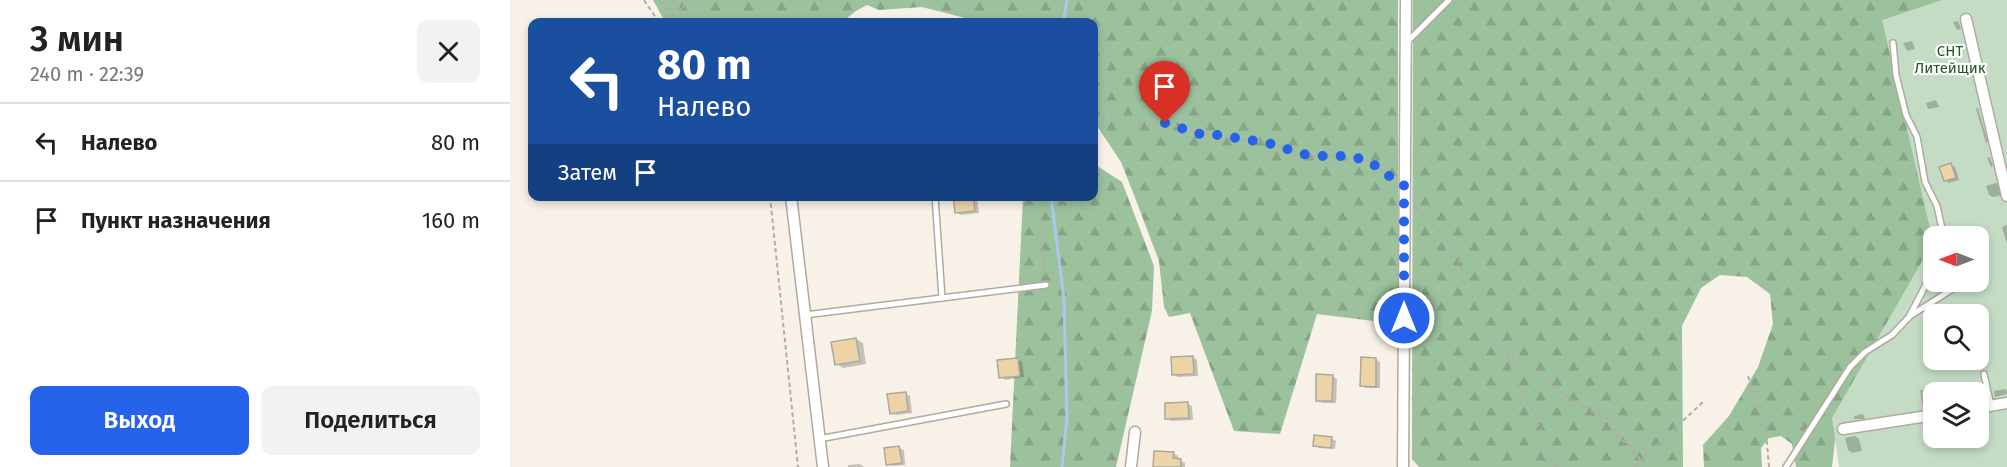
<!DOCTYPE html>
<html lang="ru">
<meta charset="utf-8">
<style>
body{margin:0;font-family:"Fira Sans",sans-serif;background:#f2f2f2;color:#222;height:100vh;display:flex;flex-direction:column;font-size:22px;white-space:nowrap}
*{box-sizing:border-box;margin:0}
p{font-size:20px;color:#767676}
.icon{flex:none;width:33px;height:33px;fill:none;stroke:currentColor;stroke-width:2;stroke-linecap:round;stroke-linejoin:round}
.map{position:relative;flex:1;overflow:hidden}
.details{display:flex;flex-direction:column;background:#fff;width:510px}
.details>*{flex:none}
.hud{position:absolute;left:18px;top:18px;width:570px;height:183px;border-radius:12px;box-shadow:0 3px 9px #0003;background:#1a4fa0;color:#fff;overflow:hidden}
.needle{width:39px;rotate:270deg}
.tools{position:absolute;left:1413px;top:226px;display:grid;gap:12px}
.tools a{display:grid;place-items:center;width:66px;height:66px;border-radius:12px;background:#fff;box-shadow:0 3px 9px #0003;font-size:30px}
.pin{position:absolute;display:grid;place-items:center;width:51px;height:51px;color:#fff;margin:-62px -26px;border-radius:50% 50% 50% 0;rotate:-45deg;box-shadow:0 0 6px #0007}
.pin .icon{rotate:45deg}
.me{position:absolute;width:66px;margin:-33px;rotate:0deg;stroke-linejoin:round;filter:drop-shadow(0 0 4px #0008)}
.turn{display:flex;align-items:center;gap:21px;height:126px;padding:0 30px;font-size:27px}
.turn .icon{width:78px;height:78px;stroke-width:2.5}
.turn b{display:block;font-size:42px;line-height:51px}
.then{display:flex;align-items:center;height:57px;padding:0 30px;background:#0003;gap:12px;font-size:22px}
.round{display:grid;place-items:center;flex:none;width:63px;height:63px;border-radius:12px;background:#f2f2f2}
.headline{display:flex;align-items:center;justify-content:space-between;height:102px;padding:0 30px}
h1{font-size:36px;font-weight:600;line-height:45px}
.button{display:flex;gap:12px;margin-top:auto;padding:12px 30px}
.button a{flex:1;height:69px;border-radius:12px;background:#2563eb;color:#fff;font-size:24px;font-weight:600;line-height:69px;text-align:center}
.button a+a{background:#f2f2f2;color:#222}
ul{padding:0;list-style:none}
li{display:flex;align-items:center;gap:18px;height:78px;padding:0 30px;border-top:2px solid #e0e0e0}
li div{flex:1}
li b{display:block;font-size:22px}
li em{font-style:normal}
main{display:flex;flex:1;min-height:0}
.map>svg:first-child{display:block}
.forest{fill:url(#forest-firs)}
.garden{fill:#c4dcc4;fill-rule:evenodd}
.shadow{fill:#0003}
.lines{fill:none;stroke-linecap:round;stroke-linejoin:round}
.stream{stroke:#acc7f0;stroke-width:3}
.building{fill:#edd4a7;stroke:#ada89f;stroke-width:1.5}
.service-casing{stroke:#b0aaa1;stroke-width:8}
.minor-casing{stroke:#b0aaa1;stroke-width:13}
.path{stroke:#b2ada5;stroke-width:2;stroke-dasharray:4.5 3;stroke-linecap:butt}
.service{stroke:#fff;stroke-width:5}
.minor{stroke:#fff;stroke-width:10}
.route{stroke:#2563eb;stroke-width:10;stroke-dasharray:0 18}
.labels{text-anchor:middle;stroke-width:4.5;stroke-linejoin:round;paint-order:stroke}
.park-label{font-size:15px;fill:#215627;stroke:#fff}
</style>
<main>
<section class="details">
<div class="headline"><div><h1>3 мин</h1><p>240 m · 22:39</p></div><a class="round"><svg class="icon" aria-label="close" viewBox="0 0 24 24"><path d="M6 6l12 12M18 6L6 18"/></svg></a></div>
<ul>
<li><svg class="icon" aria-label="left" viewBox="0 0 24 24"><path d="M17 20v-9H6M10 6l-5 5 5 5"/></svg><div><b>Налево</b></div><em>80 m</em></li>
<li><svg class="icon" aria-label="arrive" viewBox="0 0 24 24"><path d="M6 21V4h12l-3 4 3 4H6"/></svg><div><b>Пункт назначения</b></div><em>160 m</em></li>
</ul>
<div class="button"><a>Выход</a><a>Поделиться</a></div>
</section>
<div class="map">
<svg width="1497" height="467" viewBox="0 0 1497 467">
<defs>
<pattern id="forest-firs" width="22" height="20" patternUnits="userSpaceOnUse" patternTransform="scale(1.5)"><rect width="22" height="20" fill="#9cc19d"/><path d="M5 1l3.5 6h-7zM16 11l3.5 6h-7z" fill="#86a586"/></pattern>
</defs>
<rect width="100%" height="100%" fill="#f7f1e7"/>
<g class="forest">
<path d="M143 0H888V324L807 314 770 434 724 431 680 313 659 317 654 307 649 261 624 195 611 162 589 129 584 116V22H471L412 7 369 10 357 5 346 11 332 22H155Z"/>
<path d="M903 0H1450L1424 237V282L1414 323 1327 423 1322 467H1286L1282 444 1271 436 1259 438 1251 448 1252 467H1194L1193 445 1219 416 1248 367 1263 324 1260 294 1237 277 1210 275 1191 288 1172 326 1173 467H909L902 459Z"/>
<path d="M584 164 612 182 644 266 642 311 606 467H500L513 197 584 196Z"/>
</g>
<path class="garden" d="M1432 0H1497V467H1329L1322 418 1423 242 1372 20ZM1424 237H1468V282H1424ZM1424 315H1468V360H1424ZM1424 393H1468V438H1424Z"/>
<g class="shadow">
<path d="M1448 21 1451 29 1447 30 1443 22Z"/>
<path d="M1402 41 1405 49 1397 51 1393 43Z"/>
<path d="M1459 67 1462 74 1453 75 1451 69Z"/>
<path d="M1426 100 1429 107 1418 109 1416 103Z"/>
<path d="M1468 108 1478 142 1476 143 1466 109Z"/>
<path d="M1480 157 1483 166 1481 167 1477 158Z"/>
<path d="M1441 165 1445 167 1449 180 1439 183 1435 180Z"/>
<path d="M1486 183 1490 186 1492 195 1483 197 1479 195 1476 186Z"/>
<path d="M452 196 467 198 469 213 451 215 446 212Z"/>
<path d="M1497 225V245L1492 227Z"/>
<path d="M346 339 353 343 356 364 333 368 327 364Z"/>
<path d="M683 357 687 360 688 376 668 377 663 374Z"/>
<path d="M507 359 512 362 514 377 495 380 491 377Z"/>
<path d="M866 359 870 362V388H856L851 386Z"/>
<path d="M822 376 827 379 826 403H812L807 400Z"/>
<path d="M1495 389 1497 391V394L1485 397 1484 391Z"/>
<path d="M1425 390 1429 393H1424V409L1419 410 1416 408 1413 392Z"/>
<path d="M395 393 400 396 402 413 386 415 382 413Z"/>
<path d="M678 404 682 406 683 420 661 421 657 418Z"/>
<path d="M1353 414 1355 419H1344V416Z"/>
<path d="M1468 419 1473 420 1475 427 1468 428Z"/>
<path d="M1345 436 1349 439 1352 451 1342 453 1338 450 1335 438Z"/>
<path d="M822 439 826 441 825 449 809 448 805 445Z"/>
<path d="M389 448 394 450 395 465 382 466 378 464Z"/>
<path d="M663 453 668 456V460L675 463V467H645Z"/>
<path d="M350 464 354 467H338V465Z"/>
</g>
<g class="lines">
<g class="stream">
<path d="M553 22 557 0"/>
<path d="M541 196 554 300 557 418 552 467"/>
</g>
</g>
<g class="building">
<path d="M1441 163 1446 178 1434 181 1429 167Z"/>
<path d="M443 196H463L465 211 445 213Z"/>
<path d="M346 338 350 361 325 365 321 342Z"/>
<path d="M683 356 684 374 662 375 661 357Z"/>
<path d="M851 357 866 358V387L850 386Z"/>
<path d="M508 358 510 376 489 378 487 360Z"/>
<path d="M806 374 823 375 822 401H806Z"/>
<path d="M1424 389V407L1414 409 1411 391Z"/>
<path d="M396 392 398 411 380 414 377 394Z"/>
<path d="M678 402 679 418 655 419V403Z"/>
<path d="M804 435 822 437 821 448 803 446Z"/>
<path d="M389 446 392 463 376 465 374 448Z"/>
<path d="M644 451 664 452 663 458 671 459V467H643Z"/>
</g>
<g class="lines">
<defs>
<g id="service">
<path d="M898 41 939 0"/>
<path d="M1383 43 1386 75 1396 115 1407 137 1415 182 1427 206 1433 233 1431 237"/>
<path d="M425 196 432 298"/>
<path d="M295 315 536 285"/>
<path d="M1400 315 1421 275 1424 257"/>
<path d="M1474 374 1481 406"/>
<path d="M309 439 496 404"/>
<path d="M1276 467 1340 367 1355 352 1382 335 1400 316 1441 290"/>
</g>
<g id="minor">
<path d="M1456 19 1497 196"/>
<path d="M281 196 313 467"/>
<path d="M1468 408 1497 403"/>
<path d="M1333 429 1424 415"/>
<path d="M621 467 625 432"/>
<path d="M893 467 896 0"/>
</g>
</defs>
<use href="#service" class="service-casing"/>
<use href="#minor" class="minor-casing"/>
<g class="path">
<path d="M134 0 146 18 153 22"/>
<path d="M150 0C153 8 164 14 172 8"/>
<path d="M184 0 205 22"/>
<path d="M168 22 176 0"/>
<path d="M584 118H601L634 126 655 123 693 135H708L758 143 792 154 808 156H835L853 159 859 161 885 181"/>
<path d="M260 196 288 467"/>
<path d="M529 196 535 277"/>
<path d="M906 207C917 224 937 234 946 253 951 263 952 274 955 284 958 292 963 298 967 305 977 323 978 345 1000 353L1064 402 1097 418 1108 437 1119 445 1136 467"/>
<path d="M997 354 1005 381 1026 419 1045 467"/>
<path d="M1238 376 1255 421 1259 467"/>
<path d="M1124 467 1195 400"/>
</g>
<use href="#service" class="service"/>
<use href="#minor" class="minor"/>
</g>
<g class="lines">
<path class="route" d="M655 123 693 135H708L758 143 792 154 808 156H835L852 159 859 161 883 179 894 185V318"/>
</g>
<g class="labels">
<g class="park-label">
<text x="1440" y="56">СНТ<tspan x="1440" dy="17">Литейщик</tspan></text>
</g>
</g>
</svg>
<div class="tools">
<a><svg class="needle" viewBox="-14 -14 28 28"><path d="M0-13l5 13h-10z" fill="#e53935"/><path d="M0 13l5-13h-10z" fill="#767676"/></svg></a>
<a><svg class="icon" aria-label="search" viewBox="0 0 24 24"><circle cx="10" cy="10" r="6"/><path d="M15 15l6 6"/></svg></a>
<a><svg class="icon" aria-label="layers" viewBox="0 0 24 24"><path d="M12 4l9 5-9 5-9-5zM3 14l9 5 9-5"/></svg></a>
</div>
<div class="pin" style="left:655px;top:123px;background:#d93025"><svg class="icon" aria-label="arrive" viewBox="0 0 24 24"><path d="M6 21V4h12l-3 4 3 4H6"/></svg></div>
<svg class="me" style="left:894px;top:318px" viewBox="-20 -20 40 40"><circle r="17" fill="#2563eb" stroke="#fff" stroke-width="3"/><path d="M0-11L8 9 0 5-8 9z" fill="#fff"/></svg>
<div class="hud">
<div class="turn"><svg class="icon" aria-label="left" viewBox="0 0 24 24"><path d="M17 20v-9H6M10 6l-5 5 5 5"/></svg><div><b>80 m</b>Налево</div></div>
<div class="then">Затем<svg class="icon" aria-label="arrive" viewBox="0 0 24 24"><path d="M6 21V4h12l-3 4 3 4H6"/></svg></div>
</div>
</div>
</main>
